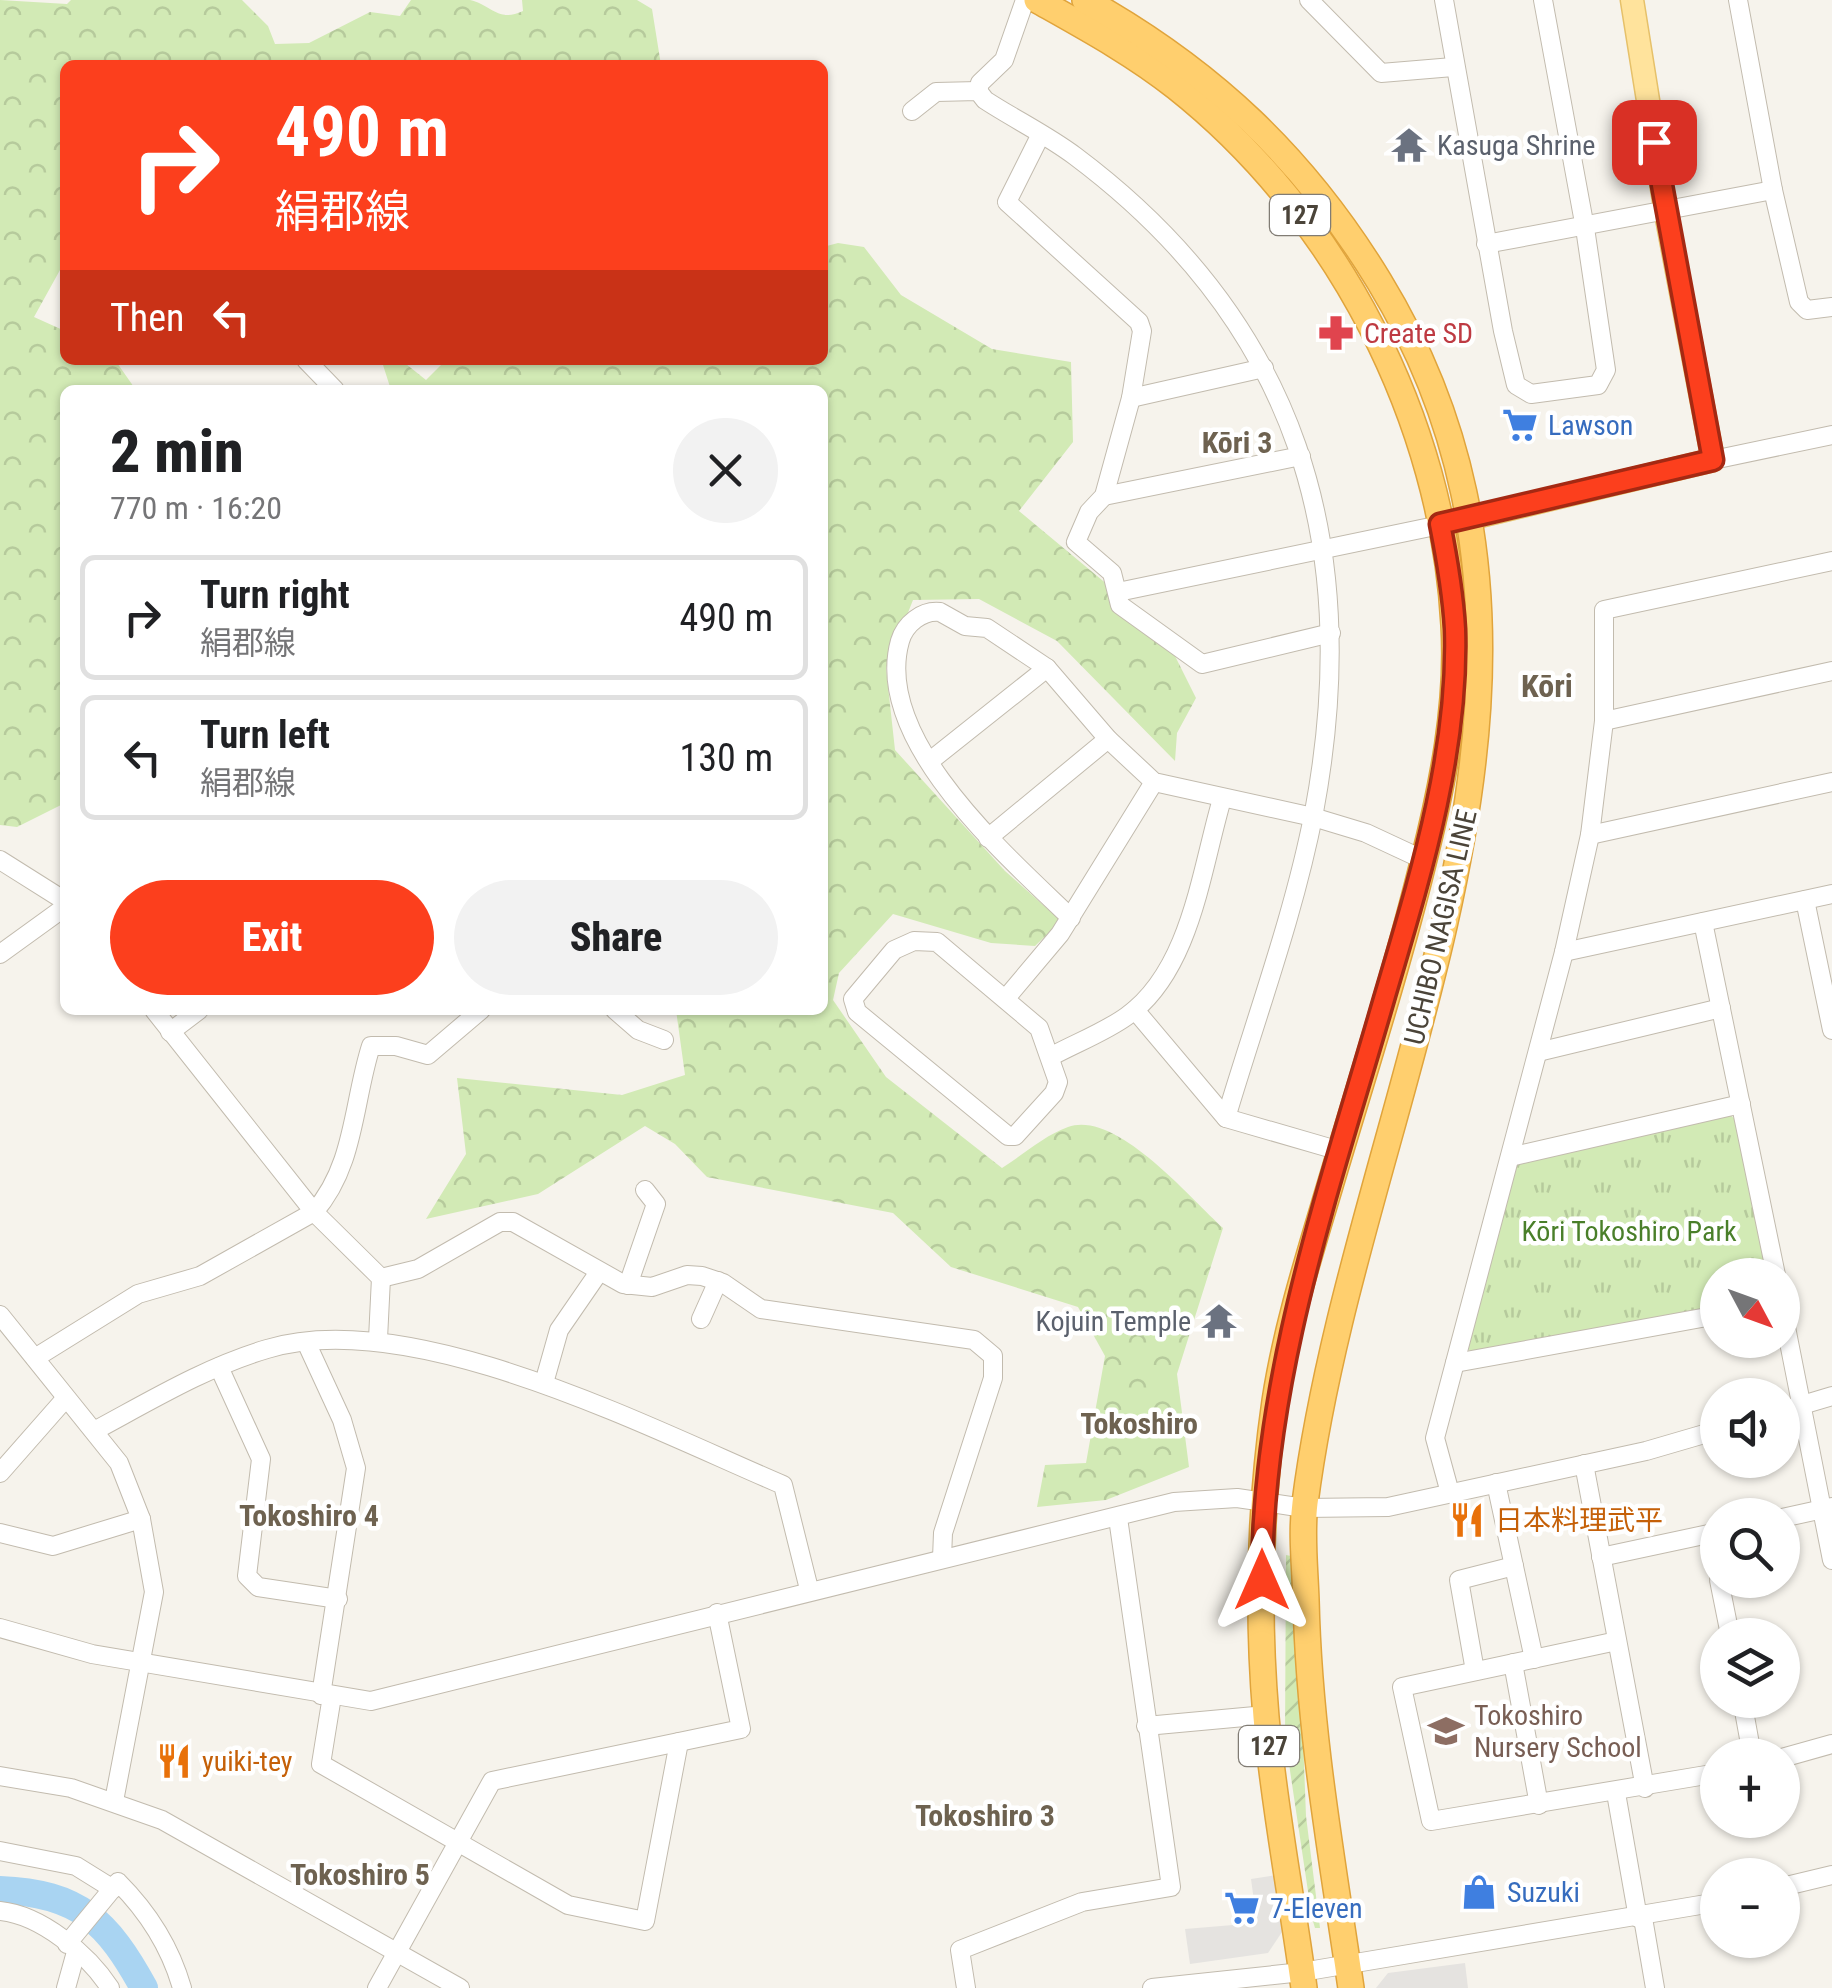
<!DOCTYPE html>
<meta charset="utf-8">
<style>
body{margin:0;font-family:"Roboto Condensed","Noto Sans JP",sans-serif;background:#f2f2f2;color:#202124;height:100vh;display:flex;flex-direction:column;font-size:38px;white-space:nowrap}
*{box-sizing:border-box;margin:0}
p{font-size:32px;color:#757577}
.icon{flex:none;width:55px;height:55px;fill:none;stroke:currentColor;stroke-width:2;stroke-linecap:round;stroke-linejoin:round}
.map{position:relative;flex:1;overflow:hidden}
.drawer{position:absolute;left:60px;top:385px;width:768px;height:630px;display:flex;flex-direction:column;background:#fff;border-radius:15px;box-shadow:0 2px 8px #0004}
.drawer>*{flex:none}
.guide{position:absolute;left:60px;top:60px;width:768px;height:305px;border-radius:15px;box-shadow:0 2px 8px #0004;background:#fc3f1d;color:#fff;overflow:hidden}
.needle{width:65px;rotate:131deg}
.fabs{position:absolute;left:1700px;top:1258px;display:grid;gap:20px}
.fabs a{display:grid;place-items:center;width:100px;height:100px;border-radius:50%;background:#fff;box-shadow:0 2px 8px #0004;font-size:50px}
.pin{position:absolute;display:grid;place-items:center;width:85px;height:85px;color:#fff;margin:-42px;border-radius:20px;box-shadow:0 5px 15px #0006}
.me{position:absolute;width:110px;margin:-55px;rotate:0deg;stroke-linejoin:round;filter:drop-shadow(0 0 8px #0008)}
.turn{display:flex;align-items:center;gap:35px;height:210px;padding:0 50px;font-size:45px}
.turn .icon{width:130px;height:130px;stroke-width:2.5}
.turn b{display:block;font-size:70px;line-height:85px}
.then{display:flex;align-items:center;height:95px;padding:0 50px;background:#0003;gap:20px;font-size:38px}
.round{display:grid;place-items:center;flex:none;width:105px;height:105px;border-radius:52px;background:#f2f2f2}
.head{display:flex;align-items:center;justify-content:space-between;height:170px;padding:0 50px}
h1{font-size:60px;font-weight:800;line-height:75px}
.cta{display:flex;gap:20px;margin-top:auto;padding:20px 50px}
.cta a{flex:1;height:115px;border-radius:60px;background:#fc3f1d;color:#fff;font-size:40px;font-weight:800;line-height:115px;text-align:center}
.cta a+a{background:#f2f2f2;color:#202124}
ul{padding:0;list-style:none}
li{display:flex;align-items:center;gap:30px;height:125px;margin:0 20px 15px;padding:0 30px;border:5px solid #e0e0e0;border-radius:15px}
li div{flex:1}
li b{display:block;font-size:38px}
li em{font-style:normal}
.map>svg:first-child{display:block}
.forest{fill:url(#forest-crowns)}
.park{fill:url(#park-tufts)}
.garden{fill:url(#garden-furrows)}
.parking{fill:#e5e3e0}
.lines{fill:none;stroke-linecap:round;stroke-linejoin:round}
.river{stroke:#a9d4f2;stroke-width:28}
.minor-casing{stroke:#c2bbae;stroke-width:20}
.major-casing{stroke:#e6c16a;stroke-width:25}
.highway-casing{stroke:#e0a43c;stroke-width:28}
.minor{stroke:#fff;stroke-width:18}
.major{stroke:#ffe39c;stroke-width:22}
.highway{stroke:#ffcf6e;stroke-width:25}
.route-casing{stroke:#a42913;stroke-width:25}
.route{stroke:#fc3f1d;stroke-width:18}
.labels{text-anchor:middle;stroke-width:9;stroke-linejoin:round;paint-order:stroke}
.shield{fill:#fff;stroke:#817c74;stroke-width:2.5}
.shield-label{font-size:25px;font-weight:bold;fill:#4b4439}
.worship-label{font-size:28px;fill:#5b616d;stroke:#fff;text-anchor:start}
.health-label{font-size:28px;fill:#be3a42;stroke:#fff;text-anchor:start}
.shop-label{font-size:28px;fill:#366cbe;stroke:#fff;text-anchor:start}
.street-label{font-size:28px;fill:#4b4439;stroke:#fff}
.park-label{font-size:28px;fill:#4a7f2a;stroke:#fff}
.food-label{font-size:28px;fill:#c56008;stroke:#fff;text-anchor:start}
.education-label{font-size:28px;fill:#785e54;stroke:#fff;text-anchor:start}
.neighbourhood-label{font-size:30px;font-weight:bold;fill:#6e6250;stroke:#fff}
.quarter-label{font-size:32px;font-weight:bold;fill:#6e6250;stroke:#fff}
</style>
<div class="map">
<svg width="1832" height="1988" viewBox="0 0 1832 1988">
<defs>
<pattern id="forest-crowns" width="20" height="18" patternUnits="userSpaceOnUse" patternTransform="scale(2.5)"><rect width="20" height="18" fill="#d2eab5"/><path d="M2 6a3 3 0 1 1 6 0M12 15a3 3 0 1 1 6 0" fill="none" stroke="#b6ca9c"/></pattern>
<pattern id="park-tufts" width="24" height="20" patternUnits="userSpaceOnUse" patternTransform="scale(2.5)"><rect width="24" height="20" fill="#d2eab5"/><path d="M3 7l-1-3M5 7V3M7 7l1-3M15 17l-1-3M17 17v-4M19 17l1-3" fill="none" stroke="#b6ca9c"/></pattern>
<pattern id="garden-furrows" width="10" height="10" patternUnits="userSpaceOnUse" patternTransform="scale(2.5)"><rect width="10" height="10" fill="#d2eab5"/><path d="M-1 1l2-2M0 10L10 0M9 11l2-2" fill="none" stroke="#b6ca9c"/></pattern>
</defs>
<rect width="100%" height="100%" fill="#f6f3ec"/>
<g class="forest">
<path d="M0 0 67 4 71 0H242L268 26 275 44 309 43 370 12 400 16 411 0C429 0 452 0 470 0 492 5 498 23 523 11L522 0H637L652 9 661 65H65V261L34 317 65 331V360H115L136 390H65V803L17 827 0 825Z"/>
<path d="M838 243 864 247 901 295 992 349 1071 362 1073 442 1019 511 1162 630 1196 698 1177 733 1175 761 1057 641 979 599 913 600 886 668 895 750 1005 871 1061 921 1035 946 991 943 893 914 839 973 833 1000 886 1077 1002 1168C1023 1155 1045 1135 1068 1127 1116 1110 1189 1197 1223 1228L1177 1374 1189 1467 1106 1500 1037 1507 1045 1465 1086 1463 1105 1356 1078 1307 951 1267 893 1213 707 1177 675 1144 645 1126 538 1194 426 1219 466 1154 457 1078 622 1095 685 1075 676 1010H822V390H391L383 365 386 360H401L426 380 446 360H822L823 247Z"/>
</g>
<path class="park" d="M1728 1113 1736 1120 1768 1275H1718L1717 1308 1472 1353 1467 1348 1518 1162Z"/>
<path class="garden" d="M1286 1555 1296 1557 1306 1816 1320 1928H1315L1312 1918 1285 1737Z"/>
<g class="parking">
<path d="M1276 1875 1284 1929 1268 1953 1190 1964 1185 1929 1257 1923 1251 1879Z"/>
<path d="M1465 1963 1468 1988H1376L1388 1973Z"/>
</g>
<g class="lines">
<path class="river" d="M0 1890C79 1893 108 1922 144 1988"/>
<defs>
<g id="minor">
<path d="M1309 0 1381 73 1453 67"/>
<path d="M1444 0 1503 331 1516 385 1531 394 1598 385 1606 370 1585 228 1543 0"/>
<path d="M1738 0 1773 190 1799 302 1807 310 1832 307"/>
<path d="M978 91 980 83 1004 60 1025 0"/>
<path d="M912 111 936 92 978 91 985 100C1014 119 1047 135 1075 156 1298 323 1364 544 1314 812 1294 915 1256 1017 1226 1118"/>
<path d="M1040 136 1007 202 1139 322 1142 331 1131 398 1104 496 1089 512 1076 542 1112 573 1120 605 1202 664 1331 633"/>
<path d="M1486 244 1773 190"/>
<path d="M306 360 335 390"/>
<path d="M1131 398 1264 368"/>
<path d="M1713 460 1832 435"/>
<path d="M1104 496 1301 456"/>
<path d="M1118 592 1440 525"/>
<path d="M1604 721 1832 671"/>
<path d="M930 761 1047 668"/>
<path d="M1590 835 1832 782"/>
<path d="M988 838 1108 739"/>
<path d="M0 860 65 901"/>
<path d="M1805 900 1832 1030"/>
<path d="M1071 918C1007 856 872 740 900 641 905 624 922 610 940 612L965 626 987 628 1047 668 1108 739 1154 782 1313 817 1366 833 1424 860"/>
<path d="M1703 922 1776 1275"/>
<path d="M914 941 937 942 1039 1028 1058 1082 1054 1093 1015 1136H1008L857 1012 853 999 894 950Z"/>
<path d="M1564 952 1832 894"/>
<path d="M0 954 65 907"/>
<path d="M1007 997 1060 934 1154 782"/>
<path d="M154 1010 314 1212 381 1278 378 1339"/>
<path d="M615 1010 638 1030 664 1040"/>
<path d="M1135 1010 1226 1118 1340 1151"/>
<path d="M170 1032 199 1010"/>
<path d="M1538 1052 1721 1008"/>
<path d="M1052 1056C1076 1043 1105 1032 1127 1016 1191 970 1201 870 1222 799"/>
<path d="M1510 1157 1741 1104"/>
<path d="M381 1278 418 1269 500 1222H513L623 1284 652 1287 687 1275 702 1276 723 1283 761 1309 974 1340 993 1356V1378L943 1533 942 1558"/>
<path d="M628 1285 656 1204 645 1190"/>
<path d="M1782 1307 1832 1560"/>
<path d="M0 1315 119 1463 141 1519 154 1592 114 1801"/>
<path d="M701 1319 718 1281"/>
<path d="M306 1342 342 1420 356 1468 321 1695"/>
<path d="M35 1358 138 1294 200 1276 314 1212C355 1166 353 1102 371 1046H396L428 1055 481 1010"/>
<path d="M1455 1363 1718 1315"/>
<path d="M219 1367 261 1459 247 1576 258 1587 338 1599"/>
<path d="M544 1383 559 1330 599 1272"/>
<path d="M1782 1411 1832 1396"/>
<path d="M94 1431C150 1401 206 1367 267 1349 411 1305 649 1428 783 1485L809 1589"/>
<path d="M1584 1464 1645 1788"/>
<path d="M0 1473 65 1399"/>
<path d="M1496 1483 1534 1659"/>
<path d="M1450 1493 1435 1438 1564 952 1590 835 1604 721V610L1832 561"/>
<path d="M1782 1518 1832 1507"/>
<path d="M0 1533 53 1546 141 1519"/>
<path d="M1710 1534 1718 1571"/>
<path d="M1601 1557 1718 1532"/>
<path d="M1719 1580 1730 1635"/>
<path d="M0 1628 92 1654 371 1701 1174 1502 1237 1498 1304 1508 1388 1507 1646 1451 1718 1430"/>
<path d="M1617 1641 1402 1687 1431 1821 1718 1773"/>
<path d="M1513 1663 1539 1805"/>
<path d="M1475 1671 1459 1580 1514 1566"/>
<path d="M332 1696 321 1764 568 1905 645 1921 679 1742"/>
<path d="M1742 1700 1752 1755"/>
<path d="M1146 1726 1266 1715"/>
<path d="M1782 1758 1832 1744"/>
<path d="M0 1776 71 1788 162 1820 460 1988"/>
<path d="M1616 1793 1638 1918"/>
<path d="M0 1851 76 1866 113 1889"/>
<path d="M1782 1887 1832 1875"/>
<path d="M0 1911C41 1915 88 1954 110 1988"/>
<path d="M1643 1918 1655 1988"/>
<path d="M67 1944 118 1882C149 1913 170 1946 182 1988"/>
<path d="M66 1988 76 1952"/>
<path d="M377 1988 492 1781 741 1729 717 1613"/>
<path d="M966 1988 960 1950 1082 1902 1171 1887 1118 1518"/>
<path d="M1152 1988 1302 1972 1718 1902"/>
</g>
<path id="major" d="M1446 524 1713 460 1666 213 1632 0"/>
<g id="highway">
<path d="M1037 0C1085 27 1133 53 1176 87 1338 215 1443 420 1454 625 1459 704 1442 788 1423 863 1396 973 1361 1081 1329 1189 1308 1259 1286 1329 1275 1401 1260 1506 1257 1612 1266 1717 1274 1808 1292 1898 1304 1988"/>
<path d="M1085 0C1212 71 1304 158 1379 281 1621 677 1357 1096 1305 1503 1301 1534 1305 1568 1306 1600 1309 1732 1332 1858 1351 1988"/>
</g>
</defs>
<use href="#minor" class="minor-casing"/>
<use href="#major" class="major-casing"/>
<use href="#highway" class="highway-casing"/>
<use href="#minor" class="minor"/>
<use href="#major" class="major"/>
<use href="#highway" class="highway"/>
</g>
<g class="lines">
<defs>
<path id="route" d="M1262 1580C1262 1378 1329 1190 1384 999 1419 880 1459 754 1455 629 1453 594 1447 559 1440 524L1713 460 1654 142"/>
</defs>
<use href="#route" class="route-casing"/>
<use href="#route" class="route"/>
</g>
<defs>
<symbol id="temple-bare" viewBox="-9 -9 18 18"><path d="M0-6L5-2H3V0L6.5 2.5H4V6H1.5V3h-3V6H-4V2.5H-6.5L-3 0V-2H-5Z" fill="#6b7280" stroke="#fff" stroke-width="2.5" paint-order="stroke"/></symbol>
<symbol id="pharmacy-bare" viewBox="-9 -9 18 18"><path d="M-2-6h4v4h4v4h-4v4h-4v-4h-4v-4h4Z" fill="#e0444e" stroke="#fff" stroke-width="2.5" paint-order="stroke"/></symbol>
<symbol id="supermarket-bare" viewBox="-9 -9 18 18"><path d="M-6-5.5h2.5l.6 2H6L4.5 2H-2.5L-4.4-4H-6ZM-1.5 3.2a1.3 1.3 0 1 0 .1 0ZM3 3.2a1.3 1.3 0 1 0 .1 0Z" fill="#3f7fe0" stroke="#fff" stroke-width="2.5" paint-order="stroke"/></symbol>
<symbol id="restaurant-bare" viewBox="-9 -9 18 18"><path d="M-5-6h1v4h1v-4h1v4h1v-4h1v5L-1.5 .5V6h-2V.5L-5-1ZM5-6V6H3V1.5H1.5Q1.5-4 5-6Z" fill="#e8710a" stroke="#fff" stroke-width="2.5" paint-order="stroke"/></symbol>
<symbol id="school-bare" viewBox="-9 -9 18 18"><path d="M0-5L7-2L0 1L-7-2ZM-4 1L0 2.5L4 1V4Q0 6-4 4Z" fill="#8d6e63" stroke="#fff" stroke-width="2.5" paint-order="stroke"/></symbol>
<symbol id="shop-bare" viewBox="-9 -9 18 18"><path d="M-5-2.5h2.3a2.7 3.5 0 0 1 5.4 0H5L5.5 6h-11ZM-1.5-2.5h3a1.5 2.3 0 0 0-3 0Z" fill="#3f7fe0" stroke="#fff" stroke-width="2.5" paint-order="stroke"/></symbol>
</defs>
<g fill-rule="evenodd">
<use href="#temple-bare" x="1384" y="120" width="50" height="50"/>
<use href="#pharmacy-bare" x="1311" y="308" width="50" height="50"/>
<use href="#supermarket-bare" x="1495" y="400" width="50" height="50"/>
<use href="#temple-bare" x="1194" y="1296" width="50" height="50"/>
<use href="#restaurant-bare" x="1442" y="1495" width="50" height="50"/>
<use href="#school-bare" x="1421" y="1706" width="50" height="50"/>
<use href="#restaurant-bare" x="149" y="1736" width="50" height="50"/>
<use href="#shop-bare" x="1454" y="1867" width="50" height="50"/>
<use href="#supermarket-bare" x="1217" y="1883" width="50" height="50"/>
</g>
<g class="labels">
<g class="shield">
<rect x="1270" y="195" width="60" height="40" rx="8"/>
<rect x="1239" y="1726" width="60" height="40" rx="8"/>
</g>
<g class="shield-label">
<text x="1300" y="224">127</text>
<text x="1269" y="1755">127</text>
</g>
<g class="worship-label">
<text x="1437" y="155">Kasuga Shrine</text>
<text x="1191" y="1331" text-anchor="end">Kojuin Temple</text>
</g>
<g class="health-label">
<text x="1364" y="343">Create SD</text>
</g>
<g class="shop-label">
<text x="1548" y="435">Lawson</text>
<text x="1507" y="1902">Suzuki</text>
<text x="1270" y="1918">7-Eleven</text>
</g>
<g class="street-label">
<text transform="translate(1440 927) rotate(-77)" y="10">UCHIBO NAGISA LINE</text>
</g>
<g class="park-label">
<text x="1629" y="1241">Kōri Tokoshiro Park</text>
</g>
<g class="food-label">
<text x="1495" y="1530">日本料理武平</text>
<text x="202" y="1771">yuiki-tey</text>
</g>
<g class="education-label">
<text x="1474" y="1725">Tokoshiro<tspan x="1474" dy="32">Nursery School</tspan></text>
</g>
<g class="neighbourhood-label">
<text x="1237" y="453">Kōri 3</text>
<text x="1139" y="1434">Tokoshiro</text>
<text x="309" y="1526">Tokoshiro 4</text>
<text x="985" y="1826">Tokoshiro 3</text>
<text x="360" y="1885">Tokoshiro 5</text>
</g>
<g class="quarter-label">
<text x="1547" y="697">Kōri</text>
</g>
</g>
</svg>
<div class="fabs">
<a><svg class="needle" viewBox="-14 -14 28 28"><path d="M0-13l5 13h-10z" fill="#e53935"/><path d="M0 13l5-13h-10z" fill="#757577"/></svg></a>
<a><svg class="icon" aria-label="sound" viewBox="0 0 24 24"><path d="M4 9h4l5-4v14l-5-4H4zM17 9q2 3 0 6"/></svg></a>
<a><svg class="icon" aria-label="search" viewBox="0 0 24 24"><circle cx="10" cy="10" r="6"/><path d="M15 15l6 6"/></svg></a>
<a><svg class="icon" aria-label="layers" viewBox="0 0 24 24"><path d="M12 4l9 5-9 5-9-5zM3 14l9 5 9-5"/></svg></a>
<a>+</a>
<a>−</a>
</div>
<div class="pin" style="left:1654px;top:142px;background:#d93025"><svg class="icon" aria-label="arrive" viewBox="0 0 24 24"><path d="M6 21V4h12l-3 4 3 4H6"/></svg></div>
<svg class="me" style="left:1262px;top:1580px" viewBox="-20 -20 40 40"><path d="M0-17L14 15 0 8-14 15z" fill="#fc3f1d" stroke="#fff" stroke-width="4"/></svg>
<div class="guide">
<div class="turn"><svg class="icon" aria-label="right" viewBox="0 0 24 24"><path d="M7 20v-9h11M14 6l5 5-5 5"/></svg><div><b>490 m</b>絹郡線</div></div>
<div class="then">Then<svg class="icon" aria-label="left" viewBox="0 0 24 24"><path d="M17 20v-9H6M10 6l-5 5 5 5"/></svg></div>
</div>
<section class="drawer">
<div class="head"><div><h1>2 min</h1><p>770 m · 16:20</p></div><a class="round"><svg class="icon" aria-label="close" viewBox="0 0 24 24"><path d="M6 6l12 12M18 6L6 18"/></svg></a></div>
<ul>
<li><svg class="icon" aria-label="right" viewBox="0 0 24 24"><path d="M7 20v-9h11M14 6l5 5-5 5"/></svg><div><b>Turn right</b><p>絹郡線</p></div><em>490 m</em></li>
<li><svg class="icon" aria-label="left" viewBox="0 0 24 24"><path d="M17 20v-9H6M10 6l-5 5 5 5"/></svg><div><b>Turn left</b><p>絹郡線</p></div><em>130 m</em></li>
</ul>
<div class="cta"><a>Exit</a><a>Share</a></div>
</section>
</div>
